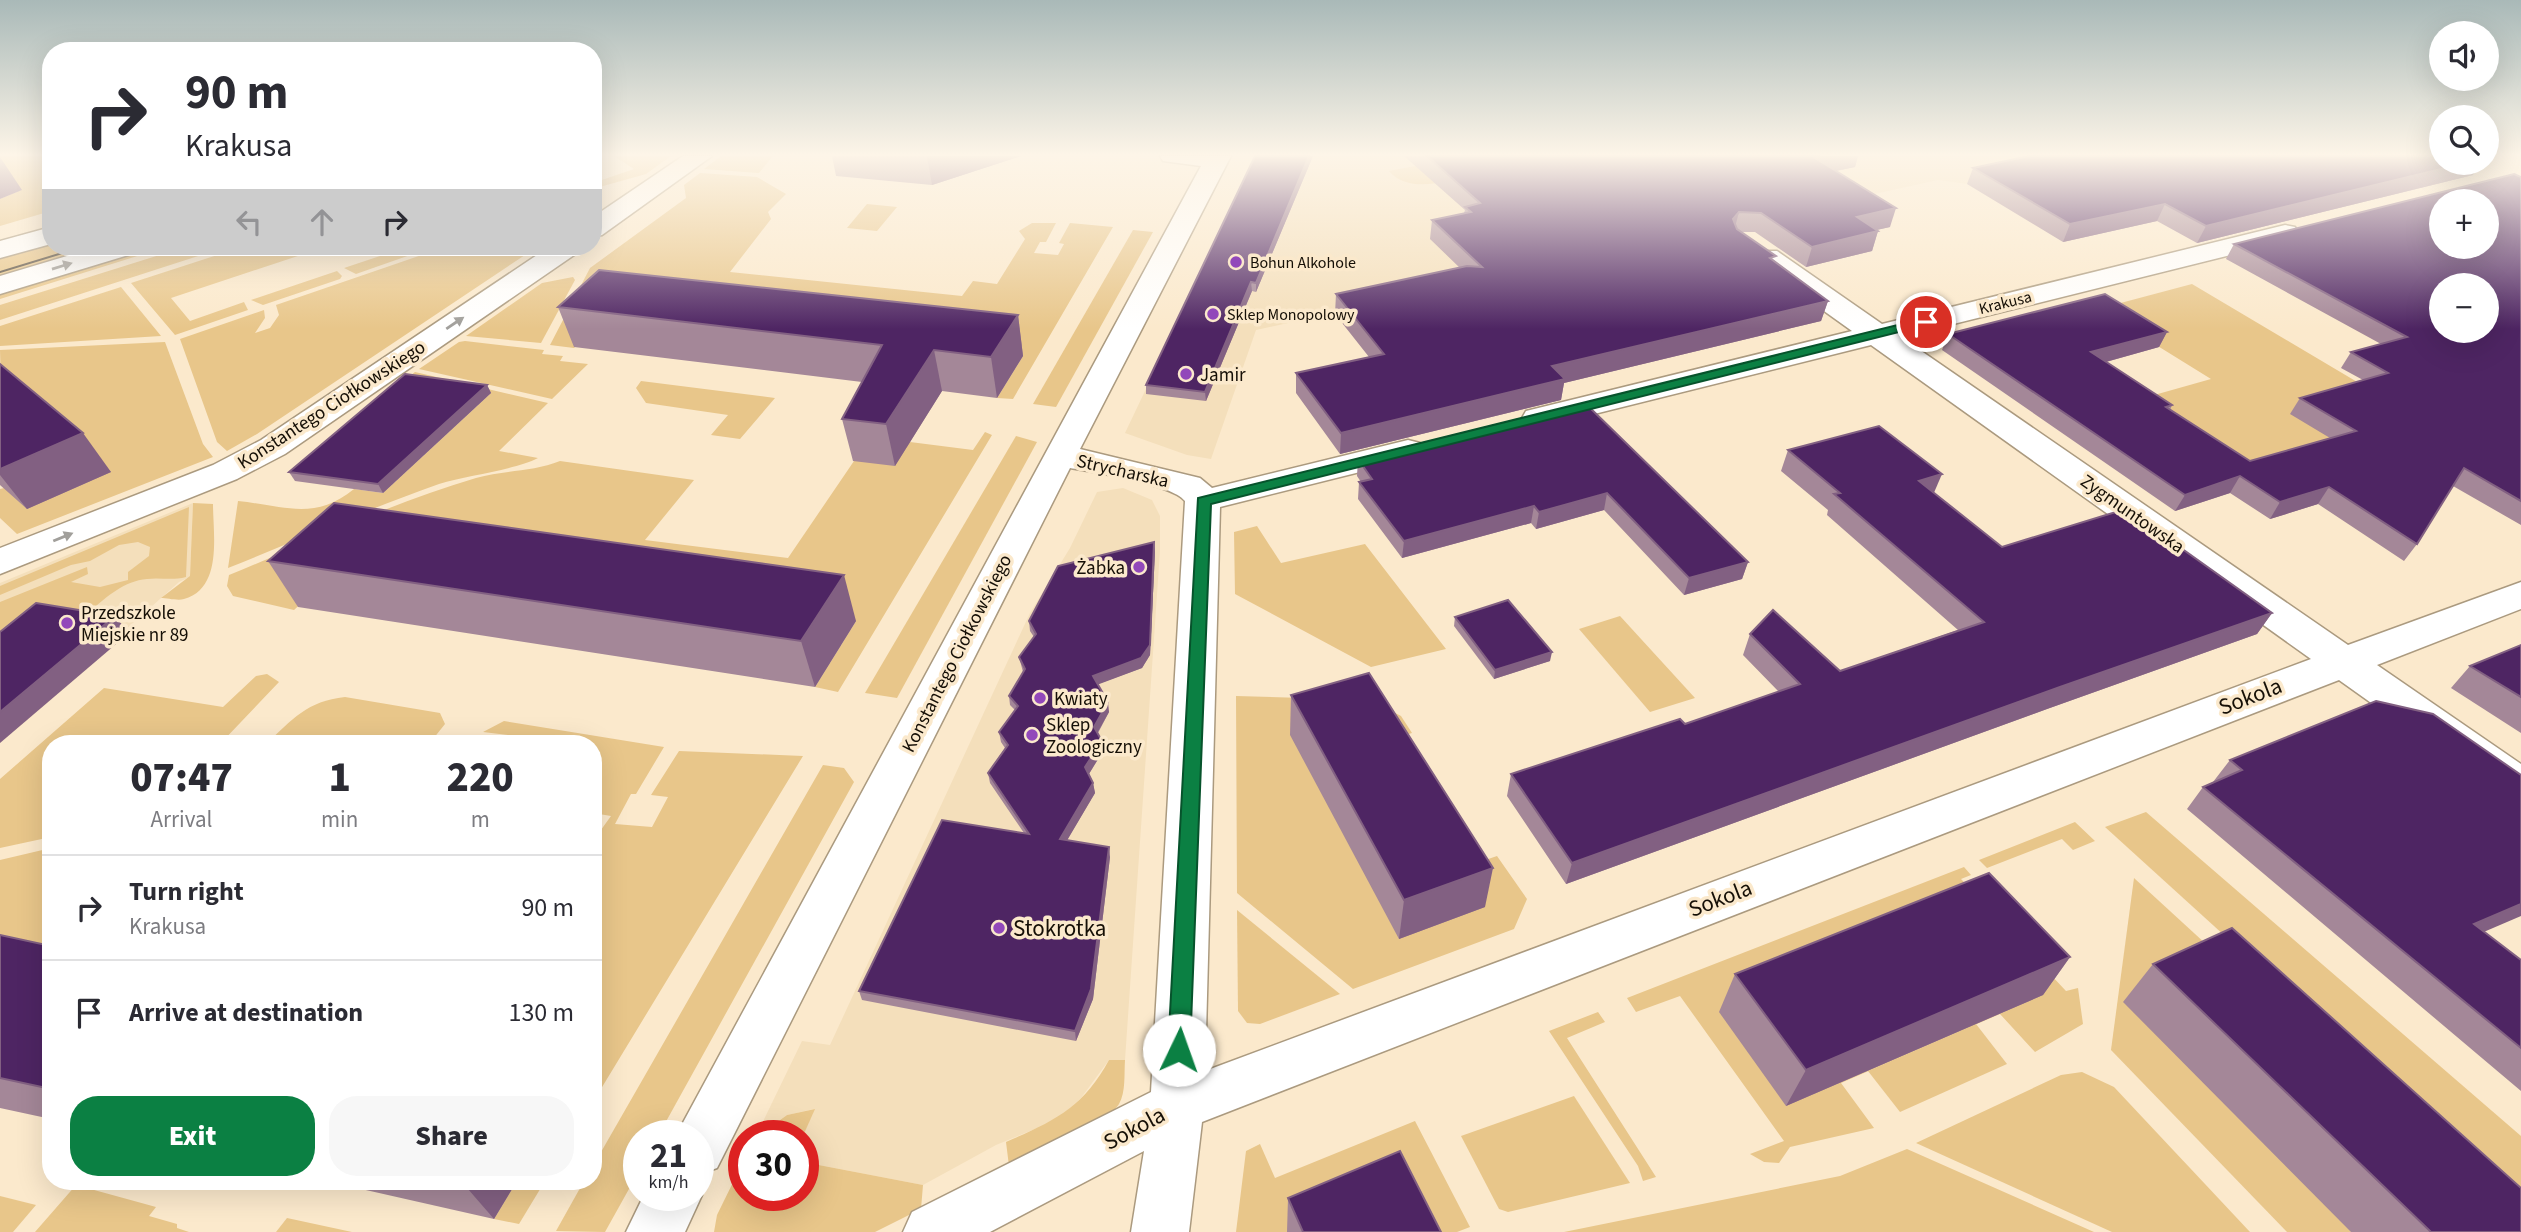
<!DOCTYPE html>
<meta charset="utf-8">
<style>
body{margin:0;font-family:"Source Sans 3",sans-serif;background:#f7f7f7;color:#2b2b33;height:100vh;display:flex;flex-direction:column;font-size:26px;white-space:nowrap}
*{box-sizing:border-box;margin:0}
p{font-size:23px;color:#7c7c81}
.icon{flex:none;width:38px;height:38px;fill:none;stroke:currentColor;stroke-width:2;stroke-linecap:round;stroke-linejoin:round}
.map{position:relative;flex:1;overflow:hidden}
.side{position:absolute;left:42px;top:735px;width:560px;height:455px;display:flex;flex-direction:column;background:#fff;border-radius:28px;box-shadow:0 7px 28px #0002}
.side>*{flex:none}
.banner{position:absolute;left:42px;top:42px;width:560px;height:214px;border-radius:28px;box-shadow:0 7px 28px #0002;background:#fff;color:#2b2b33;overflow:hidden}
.controls{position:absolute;left:2429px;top:21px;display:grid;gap:14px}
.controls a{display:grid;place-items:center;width:70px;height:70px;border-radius:50%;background:#fff;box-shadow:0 7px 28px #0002;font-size:35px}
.speed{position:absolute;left:623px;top:1120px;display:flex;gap:14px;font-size:35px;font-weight:700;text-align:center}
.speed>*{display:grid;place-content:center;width:91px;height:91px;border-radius:50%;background:#fff;box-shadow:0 7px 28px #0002;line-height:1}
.speed small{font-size:18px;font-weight:400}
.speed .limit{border:10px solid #d22;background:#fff;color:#111}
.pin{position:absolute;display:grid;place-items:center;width:60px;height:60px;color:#fff;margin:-30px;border:4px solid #fff;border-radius:50%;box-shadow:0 2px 7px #0007}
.me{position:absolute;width:77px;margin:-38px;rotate:3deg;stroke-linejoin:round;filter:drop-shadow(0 0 5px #0008)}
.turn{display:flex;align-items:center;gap:24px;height:147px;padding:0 28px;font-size:32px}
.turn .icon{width:91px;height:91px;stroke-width:2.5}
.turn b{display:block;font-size:49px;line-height:60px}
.lanes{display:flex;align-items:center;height:66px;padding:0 28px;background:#0003;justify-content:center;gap:35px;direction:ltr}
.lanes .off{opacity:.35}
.eta{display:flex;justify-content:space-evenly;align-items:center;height:119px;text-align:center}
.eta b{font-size:42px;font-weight:800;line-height:49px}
.primary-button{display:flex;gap:14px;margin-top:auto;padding:14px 28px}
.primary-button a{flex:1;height:80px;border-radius:28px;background:#0b8043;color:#fff;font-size:28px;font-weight:800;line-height:80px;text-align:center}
.primary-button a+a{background:#f7f7f7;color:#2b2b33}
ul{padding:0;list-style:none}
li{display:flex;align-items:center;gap:21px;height:105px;padding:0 28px;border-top:2px solid #e1e1e2}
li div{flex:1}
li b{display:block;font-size:26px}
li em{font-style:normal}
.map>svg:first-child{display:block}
.built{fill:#f4dfbb}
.green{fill:#e8c68a}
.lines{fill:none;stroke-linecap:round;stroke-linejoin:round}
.minor-casing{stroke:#ab9a7f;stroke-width:3}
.primary-casing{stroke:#ab9a7f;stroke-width:3}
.minor{fill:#fff;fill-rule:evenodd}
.primary{fill:#fff;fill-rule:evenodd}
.tram{stroke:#554b3d;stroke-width:2}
.wall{fill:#a48798}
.shaded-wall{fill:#826082}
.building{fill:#4e2563;stroke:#826082;stroke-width:2;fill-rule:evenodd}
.oneway{fill:#a19f9b}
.route{fill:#0b8043;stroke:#07532c;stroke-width:2}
.poi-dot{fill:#9248ba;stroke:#fbe9cc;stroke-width:2.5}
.labels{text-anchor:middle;stroke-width:7;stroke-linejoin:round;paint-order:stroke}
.far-poi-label{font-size:16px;fill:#150f06;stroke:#fbe9cc;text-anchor:start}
.far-street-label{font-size:16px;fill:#150f06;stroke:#fbe9cc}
.poi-label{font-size:19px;fill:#150f06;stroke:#fbe9cc;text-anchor:start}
.street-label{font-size:19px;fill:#150f06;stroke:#fbe9cc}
.near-street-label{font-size:23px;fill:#150f06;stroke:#fbe9cc}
.near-poi-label{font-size:23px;fill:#150f06;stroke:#fbe9cc;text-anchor:start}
</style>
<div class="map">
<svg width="2521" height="1232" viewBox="0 0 2521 1232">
<rect width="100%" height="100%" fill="#fbe9cc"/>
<g class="built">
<path d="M1257 156H2103L1967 184 1938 180 1256 330 1211 459 1187 455 1125 433Z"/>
<path d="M1123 488 1152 500 1160 516V551L1125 1060H1109L1081 1098 1057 1120 996 1145 923 1185 803 1162V1136L814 1109 787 1115 756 1136 802 1041 830 1045 1030 613 1070 548 1097 492Z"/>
<path d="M193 503 190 577 179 582 123 632 129 633 0 743V583Z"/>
</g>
<g class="green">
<path d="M0 156H51V211L0 226V199L21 190 0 184Z"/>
<path d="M614 156H671L646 174 596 188 593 183 634 169Z"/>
<path d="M721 156H773L759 173 704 169Z"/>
<path d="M1415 166 1466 178C1442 182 1408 193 1389 171Z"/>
<path d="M700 173 757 177 786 194 768 212 771 219 730 272 962 296 973 281 997 284 1025 239 1019 231 1032 223H1056L1046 242H1040L1034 253 1058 255 1064 244 1059 243 1070 223 1113 227 1013 399 997 398 1023 356 614 309 574 348 550 345 590 268 686 198 684 185Z"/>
<path d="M867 204 897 207 877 231 847 228Z"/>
<path d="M1133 230 1153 232 1056 407 1033 404Z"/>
<path d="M51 243V247H97L0 276V258Z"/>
<path d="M151 247H166L0 299V294Z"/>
<path d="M185 247H226L0 320V305Z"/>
<path d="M242 247H325L171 298 190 321 244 302 248 310 175 335 131 283Z"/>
<path d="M407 247H433L356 274 344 268Z"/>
<path d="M445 247H537L257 434 227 451 217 442 180 339 264 310 265 318 255 333 270 328 279 315 276 305Z"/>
<path d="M337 271 342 276 340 279 263 305 251 300Z"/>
<path d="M573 277 575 280 541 343 466 336 542 283Z"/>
<path d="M2192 284 2369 389 2386 424 2263 483 2133 401 2211 379 2098 309Z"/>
<path d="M121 287 161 336 0 346V326Z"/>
<path d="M465 341 544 350 542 354 563 356 560 361 588 364 552 399 419 369 459 342Z"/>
<path d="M165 342 203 444 213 457 17 534 0 518V489L4 488 0 350Z"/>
<path d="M415 372 548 403 499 451 538 458C515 470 468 475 439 484 368 509 298 540 228 568L238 501C285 506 315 521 354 489L383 493 490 394 401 383Z"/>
<path d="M641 381 775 398 740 439 711 435 728 415 646 403 636 388Z"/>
<path d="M985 432 992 435 838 692 815 687 856 621 361 548 294 610 233 596 227 586 229 575C310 542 391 503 476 478 503 470 533 472 560 461L694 480 645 540 788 558 854 461 910 442 973 450Z"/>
<path d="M1016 436 1037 442 897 698 865 693Z"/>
<path d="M193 503 213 504C213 534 223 588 184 599 178 601 167 598 161 598L190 576Z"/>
<path d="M189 507 186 577C171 581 161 577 147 579 124 581 108 596 90 611L56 608 0 636V602L87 567 88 574 71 582 100 587 128 580V572L149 556 150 547 138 542 119 545 90 561 71 565 0 595V586Z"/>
<path d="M1257 526 1281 563 1365 544 1446 649 1371 667 1235 594 1234 532Z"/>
<path d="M1620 616 1695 698 1650 712 1579 629Z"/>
<path d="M267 674 279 682 220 744H51V837L0 848V779L104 688 223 707 256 676Z"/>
<path d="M1236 696 1370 700 1401 716 1412 733 1383 742 1462 868 1497 856 1527 899 1514 929 1353 989 1237 893Z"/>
<path d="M345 697 440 713 445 724 429 744H266C293 719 307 701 345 697Z"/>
<path d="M504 721 664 747 636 794H631L615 824 652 827 668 797 651 795 679 751 803 756 593 1102V841L611 816 593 813V744H511L517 736 483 732Z"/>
<path d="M823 765 844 768 854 782 658 1136H639V1171L605 1232 556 1231 584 1181H593V1166Z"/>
<path d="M2146 812 2521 1136V1205L2105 827Z"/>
<path d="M2075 822 2095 841 2073 850 2062 839 1987 868 1979 860Z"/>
<path d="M51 848V980L0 970V860Z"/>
<path d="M1964 867 1971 875 1961 879 2066 991 2078 988 2083 1024 2035 1052 2000 1014 1841 1083 1874 1128 1790 1147 1779 1163 1764 1162 1750 1154 1784 1141 1680 996 1636 1012 1627 998Z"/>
<path d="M2134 878 2255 989 2351 1232H2287L2111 1050Z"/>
<path d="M1237 910 1340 994 1260 1024 1247 1023 1238 1011Z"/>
<path d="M1598 1012 1605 1022 1567 1038 1656 1177 1643 1181 1638 1166 1549 1031Z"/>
<path d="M1976 1024 2007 1064 1900 1112 1868 1071Z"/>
<path d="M1109 1060H1125C1124 1074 1126 1092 1119 1104 1107 1123 1032 1155 1009 1166L1006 1142C1054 1121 1083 1108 1109 1060Z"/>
<path d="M2082 1072 2114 1087 2250 1232H2112L1916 1143 2061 1075Z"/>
<path d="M1574 1096 1630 1183 1508 1212 1499 1209 1461 1136Z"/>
<path d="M815 1109 803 1136H758L787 1115Z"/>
<path d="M1415 1121 1470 1227 1457 1232H1236L1246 1151 1260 1144 1275 1178Z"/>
<path d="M1907 1149 2094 1232H1564L1840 1176Z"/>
<path d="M744 1160V1195H803V1162L923 1185 921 1209 875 1232H714L717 1215Z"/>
<path d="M517 1181H545L519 1224 494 1219Z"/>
<path d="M76 1185 156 1207 149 1216 177 1224V1228L189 1232H35Z"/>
<path d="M0 1196 36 1205 13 1232H0Z"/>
<path d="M287 1218 352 1232H276Z"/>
</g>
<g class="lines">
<defs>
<g id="minor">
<path d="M683 156H712L602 235 593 237V217Z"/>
<path d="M1160 156H1231L1080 449 1200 478 1212 488 1408 440 1420 443 1425 450 1420 457 1220 507 1205 1071 2311 659 1871 345 1538 428 1526 425 1522 418 1526 411 1852 331 1757 263 1753 257 1757 251H1777L1882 324 2285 225 2295 227 2298 233 2295 239 1901 337 2348 645 2521 582V609L2377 665 2521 764V804L2506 799 2339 680 1202 1122 1189 1232H1131L1144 1151 990 1232H903L912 1212 1151 1092 1185 501C1172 484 1094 472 1070 468L717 1168 698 1175V1136H676L679 1130 1201 166 1163 161Z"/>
<path d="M549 247H581L577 253 285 454 237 479 0 574V548L213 465 261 440Z"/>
<path d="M698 1186 702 1195 685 1232H626L644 1195H698Z"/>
</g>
<g id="primary">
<path d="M51 227V244L0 258V241Z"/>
<path d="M97 247H139L135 253 0 294V276Z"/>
</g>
</defs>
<use href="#minor" class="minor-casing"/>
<use href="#primary" class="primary-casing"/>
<use href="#minor" class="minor"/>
<use href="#primary" class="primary"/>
<path class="tram" d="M0 272 82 247"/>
</g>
<g class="wall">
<path d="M832 156H1021L932 185 836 176Z"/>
<path d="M1313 156 1256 292 1252 291 1206 401 1146 394V385Z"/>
<path d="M1404 156H1858L1855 167 1836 171 1890 227 1876 230 1878 231 1872 251 1806 267 1755 232H1741L1775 261 1828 301 1821 321 1564 383 1561 400 1340 454 1296 393V373L1369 357 1335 314 1336 294 1460 268 1430 239 1432 220 1464 213 1465 210Z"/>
<path d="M1973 168 2473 175 2197 243 2157 221 2063 242 1967 184Z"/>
<path d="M2521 177V525L2453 486 2417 544 2404 561 2318 504 2270 519 2230 493 2175 511 1942 350 1948 334 2167 332 2159 347 2106 362 2172 405 2170 410 2250 461 2330 438 2290 414 2300 398 2363 380 2341 368 2351 352 2381 344 2226 259 2234 244Z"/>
<path d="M558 307 1018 315 1023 356 997 398 942 391 895 466 853 461 842 419 862 382 574 347Z"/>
<path d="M0 364 111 472 27 509 0 485Z"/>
<path d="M487 385 491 393 383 493 295 481 289 472Z"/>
<path d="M1585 403 1748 562 1742 579 1684 595 1604 510 1536 529 1531 523 1402 558 1358 499 1359 482H1361L1357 476 1358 459Z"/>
<path d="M1788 450 1934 493 2002 547 2272 613 2257 634 2047 709 1566 884 1507 796 1511 774 1685 724 1779 692 1743 655 1750 634 1840 671 1958 630 1827 515 1828 510 1781 471Z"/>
<path d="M1154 542 1155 552 1150 655 1142 668 1098 684 1109 712 1098 733 1102 741 1103 751 1089 774 1093 783 1095 793 1067 840 1110 857 1093 999 1076 1041 862 1000 859 991 1024 833 990 783 988 773 1005 748 1001 742 999 732 1015 710 1010 705 1009 696 1023 672 1019 657 1034 637 1030 631 1029 621Z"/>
<path d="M268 561 856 621 815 687 298 607Z"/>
<path d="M1455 617 1550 661 1494 679 1454 626Z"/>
<path d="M2521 645V733L2451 688 2470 666Z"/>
<path d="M1291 695 1485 907 1399 939 1290 735Z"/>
<path d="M2230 760 2484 932 2521 960V1091L2187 809 2203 787 2213 782Z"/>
<path d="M0 935 51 946V1119L0 1108Z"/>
<path d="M2070 957 2043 995 1786 1106 1719 1012 1735 974Z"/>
<path d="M2153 964 2521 1232H2351L2123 1002Z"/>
<path d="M326 1181H517L494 1219Z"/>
<path d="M1288 1198 1441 1232H1287Z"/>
</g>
<g class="shaded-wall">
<path d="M927 156H1021L932 185Z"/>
<path d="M1309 156H1313L1256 292V283Z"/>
<path d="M1820 156H1858L1855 167 1810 176 1815 158Z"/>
<path d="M0 157 22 190 0 199Z"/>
<path d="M2466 163H2481L2473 175 2197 243 2206 226Z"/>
<path d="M2165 204 2157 221 2063 242 2070 224Z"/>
<path d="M1896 208 1890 227 1850 236 1857 217Z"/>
<path d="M1739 212 1734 231 1733 219Z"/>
<path d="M1878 231 1872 251 1806 267 1812 247Z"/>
<path d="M1251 282 1252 291 1206 401 1205 392Z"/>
<path d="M1828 301 1821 321 1564 383 1561 400 1340 454 1341 433 1552 366Z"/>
<path d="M1018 315 1023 356 997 398 991 357Z"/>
<path d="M2167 332 2159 347 2084 368 2091 352Z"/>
<path d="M934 350 942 391 895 466 886 424Z"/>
<path d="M487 385 491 393 383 493 378 484Z"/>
<path d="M83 433 111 472 27 509 0 475V469Z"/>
<path d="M1942 474 1933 495 1919 481Z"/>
<path d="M2240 476 2230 493 2175 511 2185 495Z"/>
<path d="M2329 487 2318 504 2270 519 2280 502Z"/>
<path d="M1607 493 1604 510 1536 529 1539 512Z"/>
<path d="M1534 506 1531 523 1402 558 1404 541Z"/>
<path d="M1154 542 1155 552 1150 655 1142 668 1094 686 1093 676Z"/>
<path d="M1748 562 1742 579 1684 595 1689 578Z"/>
<path d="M844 575 856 621 815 687 801 641Z"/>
<path d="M2272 613 2257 634 2047 709 1566 884 1572 863 2060 687Z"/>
<path d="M115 616 129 633 0 743V712Z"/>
<path d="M1552 652 1550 661 1494 679 1495 670Z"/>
<path d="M1108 702 1109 712 1095 737 1094 727Z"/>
<path d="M1102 741 1103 751 1087 777 1085 767Z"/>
<path d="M1093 783 1095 793 1062 849 1060 839Z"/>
<path d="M1109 847 1110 857 1093 999 1076 1041 1075 1031Z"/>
<path d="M1493 868 1485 907 1399 939 1404 900Z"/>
<path d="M2521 904V916L2451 946 2474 924Z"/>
<path d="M2070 957 2043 995 1786 1106 1806 1070Z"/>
<path d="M461 1181H517L494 1219Z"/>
</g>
<g class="building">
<path d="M1255 156H1309L1256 283 1251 282 1205 392 1146 385Z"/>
<path d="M1427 156H1820L1815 158 1896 208 1857 217 1878 231 1812 247 1761 213 1739 212 1733 219 1737 229 1776 256 1770 258 1828 301 1552 366 1565 379 1341 433 1296 373 1384 354 1336 294 1467 266 1482 267 1432 220 1471 212 1465 207 1480 203Z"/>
<path d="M2029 156H2441V163H2466L2206 226 2165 204 2070 224 1973 168Z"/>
<path d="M2514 174 2521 177V501L2464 468 2417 544 2329 487 2280 502 2240 476 2185 495 1948 334 2105 294 2167 332 2091 352 2172 405 2166 407 2250 461 2356 431 2300 398 2388 373 2351 352 2407 337 2234 244ZM2441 201H2487V247H2441ZM2441 285H2487V331H2441Z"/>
<path d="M599 270 1018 315 991 357 934 350 886 424 842 419 882 345 558 307Z"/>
<path d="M0 364 83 433 0 469Z"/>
<path d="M405 374 487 385 378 484 289 472Z"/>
<path d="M1585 403 1748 562 1689 578 1607 493 1539 512 1534 506 1404 541 1359 482 1372 479 1358 459Z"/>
<path d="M1879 426 1942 474 1919 481 2002 547 2119 511H2129L2272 613 2060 687 1572 863 1511 774 1680 719 1685 724 1800 684 1750 634 1773 610 1840 671 1984 622 1834 494 1840 493 1788 450Z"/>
<path d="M334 503 844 575 801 641 268 561Z"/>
<path d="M1154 542 1150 645 1141 658 1093 676 1108 702 1094 727 1102 741 1085 767 1093 783 1060 839 1109 847 1091 989 1075 1031 859 991 942 820 1029 834 988 773 1008 745 999 732 1018 706 1009 696 1025 669 1019 657 1036 634 1029 621 1058 566Z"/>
<path d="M1508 600 1552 652 1495 670 1455 617Z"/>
<path d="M36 603 115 616 0 712V632Z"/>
<path d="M2521 645V697L2470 666Z"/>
<path d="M1369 673 1493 868 1404 900 1291 695Z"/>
<path d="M2376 701 2433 714 2521 775V904L2474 924 2521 960V1048L2203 787 2242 770 2230 760Z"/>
<path d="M1989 873 2070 957 1806 1070 1735 974Z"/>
<path d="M2232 928 2521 1188V1232H2431L2153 964Z"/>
<path d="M0 935 51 946V1089L0 1078Z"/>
<path d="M1400 1151 1441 1232H1303L1288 1198Z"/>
</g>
<defs><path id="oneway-solid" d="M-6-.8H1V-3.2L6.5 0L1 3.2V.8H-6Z" transform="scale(1.75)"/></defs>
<g class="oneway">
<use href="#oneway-solid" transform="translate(62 266) rotate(-17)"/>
<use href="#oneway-solid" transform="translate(455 323) rotate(-34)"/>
<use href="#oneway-solid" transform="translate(63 537) rotate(-22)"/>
</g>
<linearGradient id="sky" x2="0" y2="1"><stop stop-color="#a9b9b8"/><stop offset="0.47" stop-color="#fdf5e8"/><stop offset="1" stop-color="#fdf5e8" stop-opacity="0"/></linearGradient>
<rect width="2521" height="329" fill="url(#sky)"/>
<path class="route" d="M1926 318 1931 319V324L1211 504 1190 1050 1187 1057 1179 1060 1172 1057 1168 1050 1198 498Z"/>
<g class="poi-dot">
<circle cx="1236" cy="262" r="7"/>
<circle cx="1213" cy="314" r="7"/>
<circle cx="1186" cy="374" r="7"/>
<circle cx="1139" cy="567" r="7"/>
<circle cx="67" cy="623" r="7"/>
<circle cx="1040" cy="698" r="7"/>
<circle cx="1032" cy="735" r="7"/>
<circle cx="999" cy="928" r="7"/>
</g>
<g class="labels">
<g class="far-poi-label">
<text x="1250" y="268">Bohun Alkohole</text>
<text x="1227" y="320">Sklep Monopolowy</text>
</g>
<g class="far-street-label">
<text transform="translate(2005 302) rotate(-14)" y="6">Krakusa</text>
</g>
<g class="poi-label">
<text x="1200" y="381">Jamir</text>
<text x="1125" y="574" text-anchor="end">Żabka</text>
<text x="81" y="619">Przedszkole<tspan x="81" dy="22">Miejskie nr 89</tspan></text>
<text x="1054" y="705">Kwiaty</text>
<text x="1046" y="731">Sklep<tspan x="1046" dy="22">Zoologiczny</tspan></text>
</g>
<g class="street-label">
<text transform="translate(331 404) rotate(-33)" y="7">Konstantego Ciołkowskiego</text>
<text transform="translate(1123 470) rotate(13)" y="7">Strycharska</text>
<text transform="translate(2133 513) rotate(35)" y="7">Zygmuntowska</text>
<text transform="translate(956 653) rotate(-63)" y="7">Konstantego Ciołkowskiego</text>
</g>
<g class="near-street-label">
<text transform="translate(2250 696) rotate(-21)" y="8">Sokola</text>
<text transform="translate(1720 898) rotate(-21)" y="8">Sokola</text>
<text transform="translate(1134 1128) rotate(-28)" y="8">Sokola</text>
</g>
<g class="near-poi-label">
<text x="1013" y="936">Stokrotka</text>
</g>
</g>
</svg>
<div class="controls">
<a><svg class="icon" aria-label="sound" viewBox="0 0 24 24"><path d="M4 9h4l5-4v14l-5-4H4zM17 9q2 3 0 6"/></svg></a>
<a><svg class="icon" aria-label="search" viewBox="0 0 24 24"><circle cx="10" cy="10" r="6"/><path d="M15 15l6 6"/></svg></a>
<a>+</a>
<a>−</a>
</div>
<div class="speed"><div>21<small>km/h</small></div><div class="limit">30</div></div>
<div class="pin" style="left:1926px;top:322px;background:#d93025"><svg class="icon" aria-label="arrive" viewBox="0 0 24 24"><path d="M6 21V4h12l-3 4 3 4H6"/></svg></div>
<svg class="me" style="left:1179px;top:1050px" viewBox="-20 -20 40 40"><circle r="19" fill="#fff"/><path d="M0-13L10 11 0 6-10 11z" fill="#0b8043"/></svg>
<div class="banner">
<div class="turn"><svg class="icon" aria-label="right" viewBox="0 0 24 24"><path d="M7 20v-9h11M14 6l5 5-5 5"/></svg><div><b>90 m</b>Krakusa</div></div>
<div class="lanes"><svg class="icon off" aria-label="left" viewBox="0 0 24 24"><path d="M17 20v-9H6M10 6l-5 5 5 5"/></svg><svg class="icon off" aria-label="ahead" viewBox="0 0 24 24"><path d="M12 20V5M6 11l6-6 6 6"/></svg><svg class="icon" aria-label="right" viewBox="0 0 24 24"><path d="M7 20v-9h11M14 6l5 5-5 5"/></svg></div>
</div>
<section class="side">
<div class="eta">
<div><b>07:47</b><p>Arrival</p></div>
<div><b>1</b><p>min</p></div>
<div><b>220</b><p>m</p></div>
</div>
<ul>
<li><svg class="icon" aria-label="right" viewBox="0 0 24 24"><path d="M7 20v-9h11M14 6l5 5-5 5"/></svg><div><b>Turn right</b><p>Krakusa</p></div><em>90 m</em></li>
<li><svg class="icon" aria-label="arrive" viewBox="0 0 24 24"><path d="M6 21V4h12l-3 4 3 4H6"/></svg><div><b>Arrive at destination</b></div><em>130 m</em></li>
</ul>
<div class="primary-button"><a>Exit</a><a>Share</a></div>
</section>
</div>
